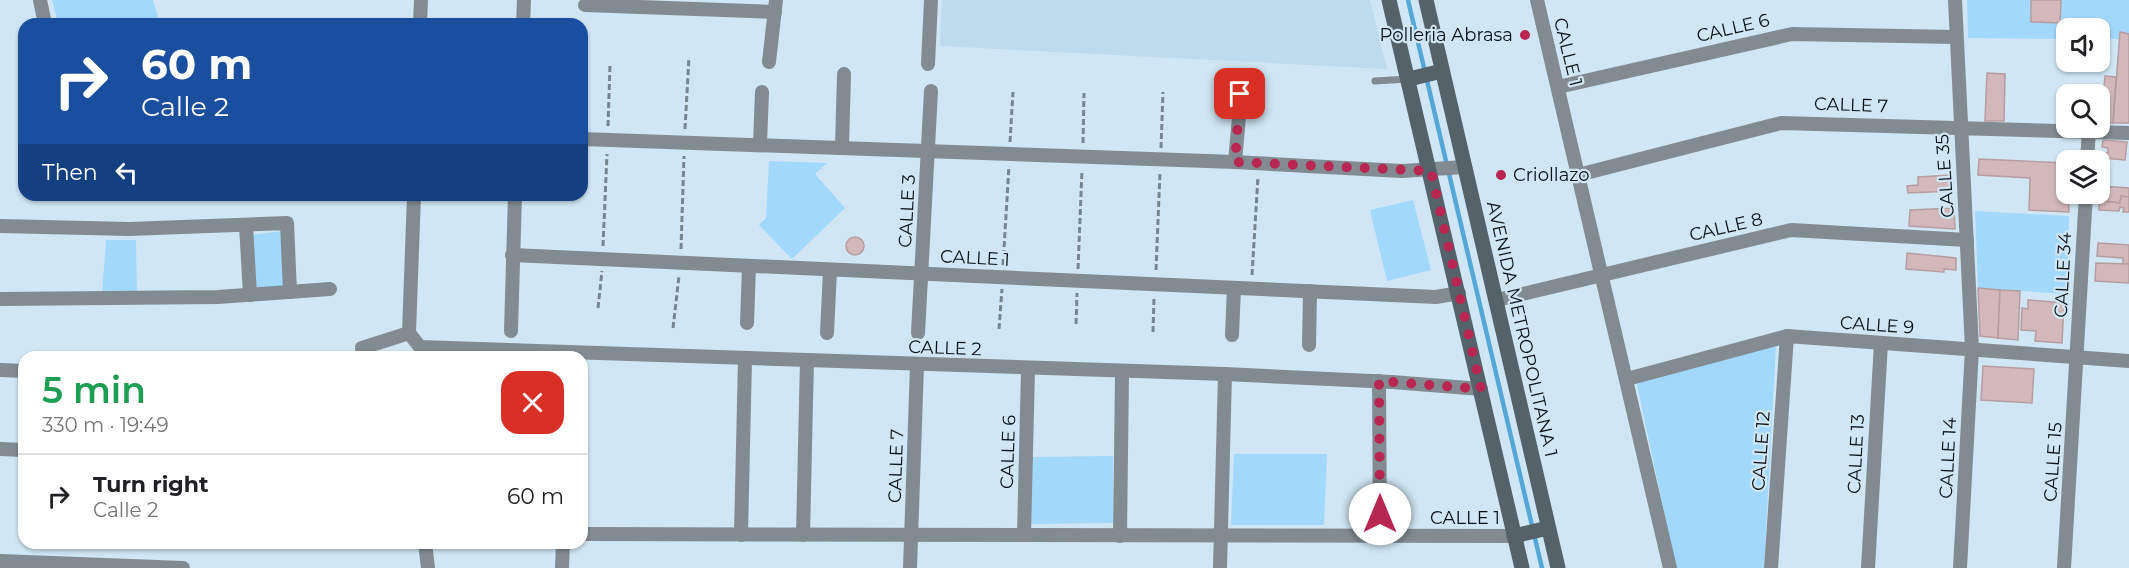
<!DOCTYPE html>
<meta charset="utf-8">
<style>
body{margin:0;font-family:Montserrat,sans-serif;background:#f6f6f6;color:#202124;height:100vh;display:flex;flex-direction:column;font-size:22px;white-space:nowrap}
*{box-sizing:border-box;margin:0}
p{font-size:20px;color:#757577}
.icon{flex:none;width:33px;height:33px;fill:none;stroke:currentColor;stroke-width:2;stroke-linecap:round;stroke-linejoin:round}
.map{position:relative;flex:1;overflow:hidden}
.side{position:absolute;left:18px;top:351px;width:570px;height:198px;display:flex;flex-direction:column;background:#fff;border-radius:18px;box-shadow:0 2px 4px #0004}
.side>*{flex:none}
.top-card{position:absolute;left:18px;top:18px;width:570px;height:183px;border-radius:18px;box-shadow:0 2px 4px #0004;background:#1a4fa0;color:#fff;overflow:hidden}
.tools{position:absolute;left:2056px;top:18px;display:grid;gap:12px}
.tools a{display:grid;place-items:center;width:54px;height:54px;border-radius:12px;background:#fff;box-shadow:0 2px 4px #0004;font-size:30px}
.pin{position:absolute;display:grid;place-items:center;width:51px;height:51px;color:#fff;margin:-26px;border-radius:12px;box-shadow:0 3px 9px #0006}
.me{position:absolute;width:66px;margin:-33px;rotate:0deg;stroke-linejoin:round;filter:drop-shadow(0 0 4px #0008)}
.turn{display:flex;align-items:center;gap:21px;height:126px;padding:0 24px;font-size:27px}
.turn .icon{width:78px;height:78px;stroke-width:2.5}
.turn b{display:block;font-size:42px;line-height:51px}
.then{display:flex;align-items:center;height:57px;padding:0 24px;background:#0003;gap:12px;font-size:22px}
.round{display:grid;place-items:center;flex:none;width:63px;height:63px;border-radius:18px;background:#f6f6f6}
.summary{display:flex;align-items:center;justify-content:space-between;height:102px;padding:0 24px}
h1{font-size:36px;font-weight:600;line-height:45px;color:#1e9e55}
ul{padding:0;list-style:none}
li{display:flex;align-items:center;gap:18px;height:84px;padding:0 24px;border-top:2px solid #e0e0e0}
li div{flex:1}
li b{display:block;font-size:22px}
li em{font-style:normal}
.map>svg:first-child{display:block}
.built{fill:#bedaed}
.green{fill:#a1d8fc}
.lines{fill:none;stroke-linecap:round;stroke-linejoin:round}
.stream{stroke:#55a7d8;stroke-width:4.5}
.building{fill:#d2b8bb;stroke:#b69da0;stroke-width:1.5}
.path{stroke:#76858f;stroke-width:3;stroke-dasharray:6 3;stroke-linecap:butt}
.lane{stroke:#828b91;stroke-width:7}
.street{stroke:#828b91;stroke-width:14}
.secondary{stroke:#55626a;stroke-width:15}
.route{stroke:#b72751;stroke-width:10;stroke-dasharray:0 18}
.poi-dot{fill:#b72751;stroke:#d0e6f4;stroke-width:2}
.labels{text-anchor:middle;stroke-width:4.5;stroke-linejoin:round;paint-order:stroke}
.street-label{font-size:18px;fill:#0a1116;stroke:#d0e6f4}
.poi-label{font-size:18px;fill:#0a1116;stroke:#d0e6f4;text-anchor:end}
</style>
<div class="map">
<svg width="2129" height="568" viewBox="0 0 2129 568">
<rect width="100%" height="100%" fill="#d0e6f4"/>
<path class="built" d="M942 0H1370L1387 69 940 46Z"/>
<g class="green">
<path d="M52 0H153L160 24H58Z"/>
<path d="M1967 0H2129V123H2113L2119 39H2100V28H2067V39L1968 38Z"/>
<path d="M769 161 827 163 815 174 845 208 792 259 759 225 766 218Z"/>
<path d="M1413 200 1431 270 1387 281 1370 210Z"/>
<path d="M1975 211 2069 216 2067 294 1978 288Z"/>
<path d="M283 231 285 287 255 290 253 235Z"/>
<path d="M106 240H136L137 292 102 294Z"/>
<path d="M1776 346 1764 568H1676L1636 380Z"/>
<path d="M1234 454H1327L1324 525H1231Z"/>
<path d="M1113 456V523L1031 524V457Z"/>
</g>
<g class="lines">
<path class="stream" d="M1408 0 1542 568"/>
</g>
<g class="building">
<path d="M2031 0H2061L2060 23 2031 22Z"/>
<path d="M2120 32 2129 34V123H2113Z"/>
<path d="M1987 73 2005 74 2004 121H1985Z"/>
<path d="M2105 76 2116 77 2113 123 2101 122Z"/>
<path d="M2103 140 2127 142 2125 160 2102 158V153H2108V148L2102 147Z"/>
<path d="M1979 159 2067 163 2069 212 2029 210 2030 178 1978 175Z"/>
<path d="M1952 175 1953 191 1908 193 1907 186 1918 185V177Z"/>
<path d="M2100 186 2129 188V197L2121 196 2120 203 2099 201Z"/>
<path d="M2121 196 2129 197V212H2123L2124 208 2120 207 2119 211 2099 210V201L2120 203Z"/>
<path d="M1954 208 1955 229 1909 226 1910 210Z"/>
<circle cx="855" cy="246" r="9"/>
<path d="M2098 243 2129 245V264H2123V258L2097 256Z"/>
<path d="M1907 253 1956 258V270L1944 269V272L1906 269Z"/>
<path d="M2096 263 2129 264V283L2095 281Z"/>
<path d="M1978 288 2000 290 1998 338 1980 336Z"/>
<path d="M2000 290 2020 291 2018 340 1998 338Z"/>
<path d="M2028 300 2064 303 2062 343 2035 341 2036 331 2021 330 2022 308 2028 309Z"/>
<path d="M1983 366 2034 369 2032 403 1981 400Z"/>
</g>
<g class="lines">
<g class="path">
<path d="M608 126 610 66"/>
<path d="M685 129 689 57"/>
<path d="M1010 142 1013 92"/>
<path d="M1083 143 1084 93"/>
<path d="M1161 148 1163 92"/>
<path d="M603 246 607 154"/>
<path d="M681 249 684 156"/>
<path d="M1003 265 1009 166"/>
<path d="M1078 269 1082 170"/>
<path d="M1156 270 1160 172"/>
<path d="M1252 275 1258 177"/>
<path d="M598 308 602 271"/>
<path d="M1076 324 1077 293"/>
<path d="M673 328 679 276"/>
<path d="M999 329 1002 289"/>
<path d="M1153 332 1154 298"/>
</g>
<path class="lane" d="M1375 81 1408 79"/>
<g class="street">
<path d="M40 0 45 24"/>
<path d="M1537 0 1670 568"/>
<path d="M1955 0 1972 349 1960 568"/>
<path d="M585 5 775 12"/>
<path d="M420 24 421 0"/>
<path d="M523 24 524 0"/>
<path d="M769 62 776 0"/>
<path d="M928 64 931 0"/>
<path d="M1558 87 1792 34 1956 37"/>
<path d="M582 139 1235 162 1402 171 1465 167"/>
<path d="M760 144 762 92"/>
<path d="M842 147 844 74"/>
<path d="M2087 160 2089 131"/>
<path d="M1235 162 1241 94"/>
<path d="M1578 175 1781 123 2129 133"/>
<path d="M414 195 409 333 420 347 1225 374 1392 382 1481 389"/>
<path d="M246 225 250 295"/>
<path d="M0 226 129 229 287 223 290 292"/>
<path d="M512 255 1436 297 1459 293"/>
<path d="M0 299 218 297 330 289"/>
<path d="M1497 300 1791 230 1967 240"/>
<path d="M747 323 749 266"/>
<path d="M511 331 515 195"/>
<path d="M827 333 830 270"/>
<path d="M918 333 931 91"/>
<path d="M1232 335 1234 288"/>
<path d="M1309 345 1310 291"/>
<path d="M363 357 362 348 409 333"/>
<path d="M0 370 24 371"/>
<path d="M1627 379 1787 336 2129 361"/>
<path d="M1379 381 1380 536"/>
<path d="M0 449 24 450"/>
<path d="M582 534 1514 536"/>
<path d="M741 535 745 359"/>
<path d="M803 535 807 360"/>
<path d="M1024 535 1028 369"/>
<path d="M1120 536 1122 372"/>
<path d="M425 543 428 568"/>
<path d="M0 561 183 568"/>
<path d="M562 568 563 543"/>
<path d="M910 568 917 366"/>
<path d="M1220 568 1225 374"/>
<path d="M1771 568 1787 336"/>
<path d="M1868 568 1881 343"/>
<path d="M2064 568 2086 194"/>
</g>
<g class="secondary">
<path d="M1389 0 1522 568"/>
<path d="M1426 0 1558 568"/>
<path d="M1409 79 1442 71"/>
<path d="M1514 536 1548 528"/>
</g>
</g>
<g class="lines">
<path class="route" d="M1240 94 1235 162 1431 171 1481 389 1379 381 1380 514"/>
</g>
<g class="poi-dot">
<circle cx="1525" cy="35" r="6"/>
<circle cx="1501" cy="175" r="6"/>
</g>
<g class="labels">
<g class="street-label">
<text transform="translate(1733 28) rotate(-13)" y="6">CALLE 6</text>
<text transform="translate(1568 52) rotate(76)" y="6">CALLE 1</text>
<text transform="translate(1851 105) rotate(2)" y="6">CALLE 7</text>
<text transform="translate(1945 176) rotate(-94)" y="6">CALLE 35</text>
<text transform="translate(907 211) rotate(-87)" y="6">CALLE 3</text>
<text transform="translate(1726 227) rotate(-13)" y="6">CALLE 8</text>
<text transform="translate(975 258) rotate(3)" y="6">CALLE 1</text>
<text transform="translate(2063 275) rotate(-87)" y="6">CALLE 34</text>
<text transform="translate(1877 325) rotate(4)" y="6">CALLE 9</text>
<text transform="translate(1522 329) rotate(77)" y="6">AVENIDA METROPOLITANA 1</text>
<text transform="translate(945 348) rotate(2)" y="6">CALLE 2</text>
<text transform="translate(1761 451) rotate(-86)" y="6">CALLE 12</text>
<text transform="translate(1008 452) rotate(-88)" y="6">CALLE 6</text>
<text transform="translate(1856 454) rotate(-87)" y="6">CALLE 13</text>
<text transform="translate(1948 458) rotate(-87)" y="6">CALLE 14</text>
<text transform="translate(2053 462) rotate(-86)" y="6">CALLE 15</text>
<text transform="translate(896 466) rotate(-88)" y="6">CALLE 7</text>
<text x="1465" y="524">CALLE 1</text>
</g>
<g class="poi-label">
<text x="1513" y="41">Polleria Abrasa</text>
<text x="1513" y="181" text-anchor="start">Criollazo</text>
</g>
</g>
</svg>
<div class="tools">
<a><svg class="icon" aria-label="sound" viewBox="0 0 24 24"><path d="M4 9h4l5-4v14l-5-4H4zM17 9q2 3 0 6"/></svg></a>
<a><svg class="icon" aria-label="search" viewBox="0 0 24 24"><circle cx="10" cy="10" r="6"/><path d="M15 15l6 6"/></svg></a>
<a><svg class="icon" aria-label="layers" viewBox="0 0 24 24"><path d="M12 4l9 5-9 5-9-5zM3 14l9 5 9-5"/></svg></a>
</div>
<div class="pin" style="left:1240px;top:94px;background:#d93025"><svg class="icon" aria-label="arrive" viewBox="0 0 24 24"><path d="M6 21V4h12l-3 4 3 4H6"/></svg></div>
<svg class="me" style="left:1380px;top:514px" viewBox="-20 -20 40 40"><circle r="19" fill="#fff"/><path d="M0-13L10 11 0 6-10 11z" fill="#b72751"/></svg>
<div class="top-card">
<div class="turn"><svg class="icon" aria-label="right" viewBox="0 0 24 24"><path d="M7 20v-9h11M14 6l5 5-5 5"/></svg><div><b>60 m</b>Calle 2</div></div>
<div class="then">Then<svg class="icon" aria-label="left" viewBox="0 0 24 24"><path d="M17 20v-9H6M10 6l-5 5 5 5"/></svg></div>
</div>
<section class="side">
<div class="summary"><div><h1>5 min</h1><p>330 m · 19:49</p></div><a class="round" style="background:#d93025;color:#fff"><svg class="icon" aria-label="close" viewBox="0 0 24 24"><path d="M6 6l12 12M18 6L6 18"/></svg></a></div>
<ul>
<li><svg class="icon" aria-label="right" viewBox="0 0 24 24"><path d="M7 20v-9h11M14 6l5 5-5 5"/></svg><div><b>Turn right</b><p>Calle 2</p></div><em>60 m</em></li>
</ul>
</section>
</div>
